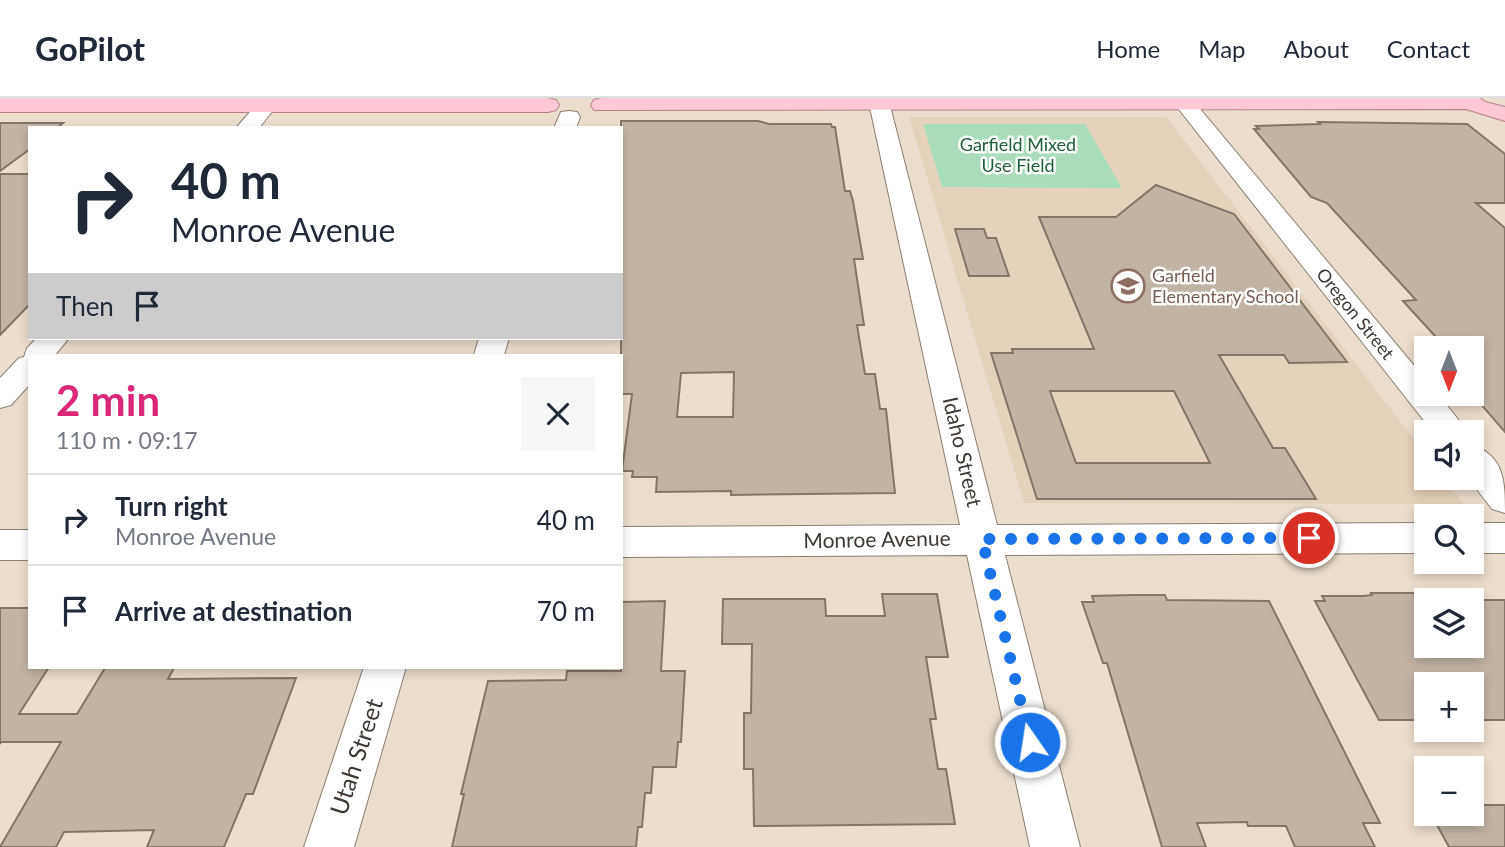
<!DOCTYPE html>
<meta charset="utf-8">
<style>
body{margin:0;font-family:Lato,sans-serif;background:#f6f6f7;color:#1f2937;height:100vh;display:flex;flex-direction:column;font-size:26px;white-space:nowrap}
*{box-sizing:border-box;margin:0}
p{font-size:23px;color:#747a83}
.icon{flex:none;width:38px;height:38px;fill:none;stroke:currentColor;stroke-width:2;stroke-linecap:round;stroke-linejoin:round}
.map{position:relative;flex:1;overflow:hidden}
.details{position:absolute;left:28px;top:256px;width:595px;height:315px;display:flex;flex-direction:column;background:#fff;border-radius:0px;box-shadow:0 4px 10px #0003}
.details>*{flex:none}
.hud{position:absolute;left:28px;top:28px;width:595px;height:214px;border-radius:0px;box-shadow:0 4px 10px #0003;background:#fff;color:#1f2937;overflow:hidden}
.needle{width:46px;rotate:180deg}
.tools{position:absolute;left:1414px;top:238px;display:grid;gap:14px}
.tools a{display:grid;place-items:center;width:70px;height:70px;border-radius:0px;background:#fff;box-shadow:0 4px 10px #0003;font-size:35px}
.pin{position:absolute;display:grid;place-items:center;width:60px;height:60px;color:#fff;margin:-30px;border:4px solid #fff;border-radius:50%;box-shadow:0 2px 7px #0007}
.me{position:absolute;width:77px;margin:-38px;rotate:347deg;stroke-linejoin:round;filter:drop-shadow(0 0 5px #0008)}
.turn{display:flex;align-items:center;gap:24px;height:147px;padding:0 28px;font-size:32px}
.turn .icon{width:91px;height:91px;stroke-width:2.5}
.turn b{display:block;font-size:49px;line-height:60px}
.then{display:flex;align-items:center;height:66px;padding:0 28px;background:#0003;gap:14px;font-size:26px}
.round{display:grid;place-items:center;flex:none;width:74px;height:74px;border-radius:0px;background:#f6f6f7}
.summary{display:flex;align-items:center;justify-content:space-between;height:119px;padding:0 28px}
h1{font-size:42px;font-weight:700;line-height:52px;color:#db2777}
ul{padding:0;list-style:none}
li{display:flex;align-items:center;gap:21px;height:91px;padding:0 28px;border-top:2px solid #e0e1e3}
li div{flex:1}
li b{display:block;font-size:26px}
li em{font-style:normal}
header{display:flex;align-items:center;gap:42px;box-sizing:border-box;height:98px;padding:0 35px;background:#fff;border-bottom:2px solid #e0e1e3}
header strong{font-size:33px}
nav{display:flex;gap:38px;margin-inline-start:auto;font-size:24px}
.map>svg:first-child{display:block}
.built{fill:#e5d2bc}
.green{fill:#a8dcba}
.building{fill:#c2b4a5;stroke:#837668;stroke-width:2;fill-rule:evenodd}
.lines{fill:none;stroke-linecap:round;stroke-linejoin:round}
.minor-casing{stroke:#8b7e70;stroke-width:2}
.major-casing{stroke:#ba7e8b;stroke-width:2}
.minor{fill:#fff;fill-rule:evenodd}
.major{fill:#fec8d6;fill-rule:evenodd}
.route{stroke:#1a73e8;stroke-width:12;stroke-dasharray:0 21.6}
.labels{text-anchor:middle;stroke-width:5;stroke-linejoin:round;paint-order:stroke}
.far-park-label{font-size:18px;fill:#1e5e3b;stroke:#fff}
.far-education-label{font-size:18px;fill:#785e54;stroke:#fff;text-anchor:start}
.far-street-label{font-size:18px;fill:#3f3933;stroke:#fff}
.street-label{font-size:21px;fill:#3f3933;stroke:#fff}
.near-street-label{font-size:24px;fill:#3f3933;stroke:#fff}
</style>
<header>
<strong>GoPilot</strong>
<nav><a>Home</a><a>Map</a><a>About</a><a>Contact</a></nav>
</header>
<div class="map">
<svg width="1505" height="749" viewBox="0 0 1505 749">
<rect width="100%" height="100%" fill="#ecdece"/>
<path class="built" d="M909 19H1166L1426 357V380H1444L1464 406 1024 405Z"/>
<path class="green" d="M923 26H1085L1122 90 942 89Z"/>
<g class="building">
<path d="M621 23H758L769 26H831L832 29H835L845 93H850L853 103 863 161H854L864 227H857L865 276H875L880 311H886L895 395 731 397V393L656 394 657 379H632L633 373H622L632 296H621ZM734 274 733 319H677L681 275Z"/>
<path d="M1318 24 1467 26 1505 56V105H1476L1505 130V334L1472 296V250H1446L1403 203 1416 202 1327 105 1311 99 1254 31H1259L1256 28 1320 26Z"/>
<path d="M0 25H63L57 30H30V51L0 73Z"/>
<path d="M0 76H30V206L0 237Z"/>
<path d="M1156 87 1234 116 1347 264 1289 265 1284 257H1219L1273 350H1285L1316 401H1037L991 255H1013L1012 251H1094L1039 119H1116ZM1050 293H1174L1210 365H1076Z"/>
<path d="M955 131H984L987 140H996L1009 178H969Z"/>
<path d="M1371 495H1426V548H1472V502H1505V622H1472V586H1426V622H1379L1315 503H1325L1322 498H1363L1372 497Z"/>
<path d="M882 496H937L948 559H926L936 621H930L938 671H946L955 726 754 728 753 671H744V615H751L752 546H722L723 501H825L826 518H885Z"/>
<path d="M1133 497H1165L1167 502 1269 503 1380 725H1363L1375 749H1295L1286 728H1248L1247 724 1197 725 1206 749H1162L1107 565H1103L1082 504H1094L1092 498Z"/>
<path d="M665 503 661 573H685L681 644H678L676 669H653L651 695H645L642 729H638L636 749H452L464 696H461L488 583 566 582 567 573H621V504Z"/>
<path d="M0 510H30V569H49L19 616H77L105 570H174L168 581 296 580 253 696H246L224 749H147L154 732 64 734 56 749H0L61 644H1L0 646Z"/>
<path d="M1472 707H1505V749H1449L1431 716H1472Z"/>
</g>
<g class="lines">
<defs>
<g id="minor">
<path d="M262 0H283L259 30H236Z"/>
<path d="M868 0H888L997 427 1426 425V455L1005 457 1080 749H1030L967 457 621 459V429L960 427Z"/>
<path d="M1170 0H1191L1426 282V296H1438L1468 334H1433Z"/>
<path d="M569 13 577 14 580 19 576 30H554L561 14Z"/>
<path d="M37 240H69L55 257H30V286L11 307 0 310V280L19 260 24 259 27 250Z"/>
<path d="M479 240H509L504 257H474Z"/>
<path d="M1472 347C1505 358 1505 385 1505 415L1492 411 1468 380H1472Z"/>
<rect x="1472" y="425" width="33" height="30"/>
<rect x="0" y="432" width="30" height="30"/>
<path d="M364 569H406L354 749H304Z"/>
</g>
<g id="major">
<path d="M0 0H548L556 2 559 7 556 12 548 14H0Z"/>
<path d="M602 0H1480L1485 4 1505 9V23L1466 11 594 12 591 7 594 2Z"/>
</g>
</defs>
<use href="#minor" class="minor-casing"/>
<use href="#major" class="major-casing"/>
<use href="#minor" class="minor"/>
<use href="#major" class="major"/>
</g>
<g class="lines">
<path class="route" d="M1030 644 982 441 1309 440"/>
</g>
<defs>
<symbol id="school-ring" viewBox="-11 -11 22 22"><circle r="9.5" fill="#fff" stroke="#8d6e63" stroke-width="1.5"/><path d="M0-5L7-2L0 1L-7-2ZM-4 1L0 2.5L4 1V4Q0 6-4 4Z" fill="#8d6e63"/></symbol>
</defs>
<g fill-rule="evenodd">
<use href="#school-ring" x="1109" y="169" width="38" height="38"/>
</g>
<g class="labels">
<g class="far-park-label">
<text x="1018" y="53">Garfield Mixed<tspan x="1018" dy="21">Use Field</tspan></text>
</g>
<g class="far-education-label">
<text x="1152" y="184">Garfield<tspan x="1152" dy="21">Elementary School</tspan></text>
</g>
<g class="far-street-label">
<text transform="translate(1355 216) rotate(51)" y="6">Oregon Street</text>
</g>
<g class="street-label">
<text transform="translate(962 354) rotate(77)" y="7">Idaho Street</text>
<text transform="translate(877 442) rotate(-1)" y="7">Monroe Avenue</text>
</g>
<g class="near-street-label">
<text transform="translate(357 659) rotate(-72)" y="8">Utah Street</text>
</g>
</g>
</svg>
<div class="tools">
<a><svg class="needle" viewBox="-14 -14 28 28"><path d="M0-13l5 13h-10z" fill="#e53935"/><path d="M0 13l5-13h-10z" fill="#747a83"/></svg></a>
<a><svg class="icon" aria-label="sound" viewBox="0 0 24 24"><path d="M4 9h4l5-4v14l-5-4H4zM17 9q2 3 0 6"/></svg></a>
<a><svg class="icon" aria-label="search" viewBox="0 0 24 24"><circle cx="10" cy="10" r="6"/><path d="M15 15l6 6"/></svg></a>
<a><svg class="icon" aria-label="layers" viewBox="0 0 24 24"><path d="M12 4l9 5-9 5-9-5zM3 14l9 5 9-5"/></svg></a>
<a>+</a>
<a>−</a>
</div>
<div class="pin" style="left:1309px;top:440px;background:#d93025"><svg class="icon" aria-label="arrive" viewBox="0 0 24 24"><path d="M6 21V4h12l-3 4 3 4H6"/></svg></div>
<svg class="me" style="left:1030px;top:644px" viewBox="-20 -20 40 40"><circle r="17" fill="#1a73e8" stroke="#fff" stroke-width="3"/><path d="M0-11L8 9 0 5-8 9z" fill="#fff"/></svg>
<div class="hud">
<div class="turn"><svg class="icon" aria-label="right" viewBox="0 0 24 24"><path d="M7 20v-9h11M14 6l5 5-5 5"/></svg><div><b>40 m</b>Monroe Avenue</div></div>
<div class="then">Then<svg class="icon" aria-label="arrive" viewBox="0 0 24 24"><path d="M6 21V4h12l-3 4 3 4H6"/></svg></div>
</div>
<section class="details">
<div class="summary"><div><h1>2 min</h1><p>110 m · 09:17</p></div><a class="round"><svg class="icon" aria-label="close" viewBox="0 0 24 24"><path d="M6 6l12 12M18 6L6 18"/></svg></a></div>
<ul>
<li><svg class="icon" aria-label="right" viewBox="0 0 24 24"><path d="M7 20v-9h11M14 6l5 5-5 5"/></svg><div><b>Turn right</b><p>Monroe Avenue</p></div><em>40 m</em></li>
<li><svg class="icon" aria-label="arrive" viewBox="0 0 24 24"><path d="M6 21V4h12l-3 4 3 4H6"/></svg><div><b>Arrive at destination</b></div><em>70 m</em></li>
</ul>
</section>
</div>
